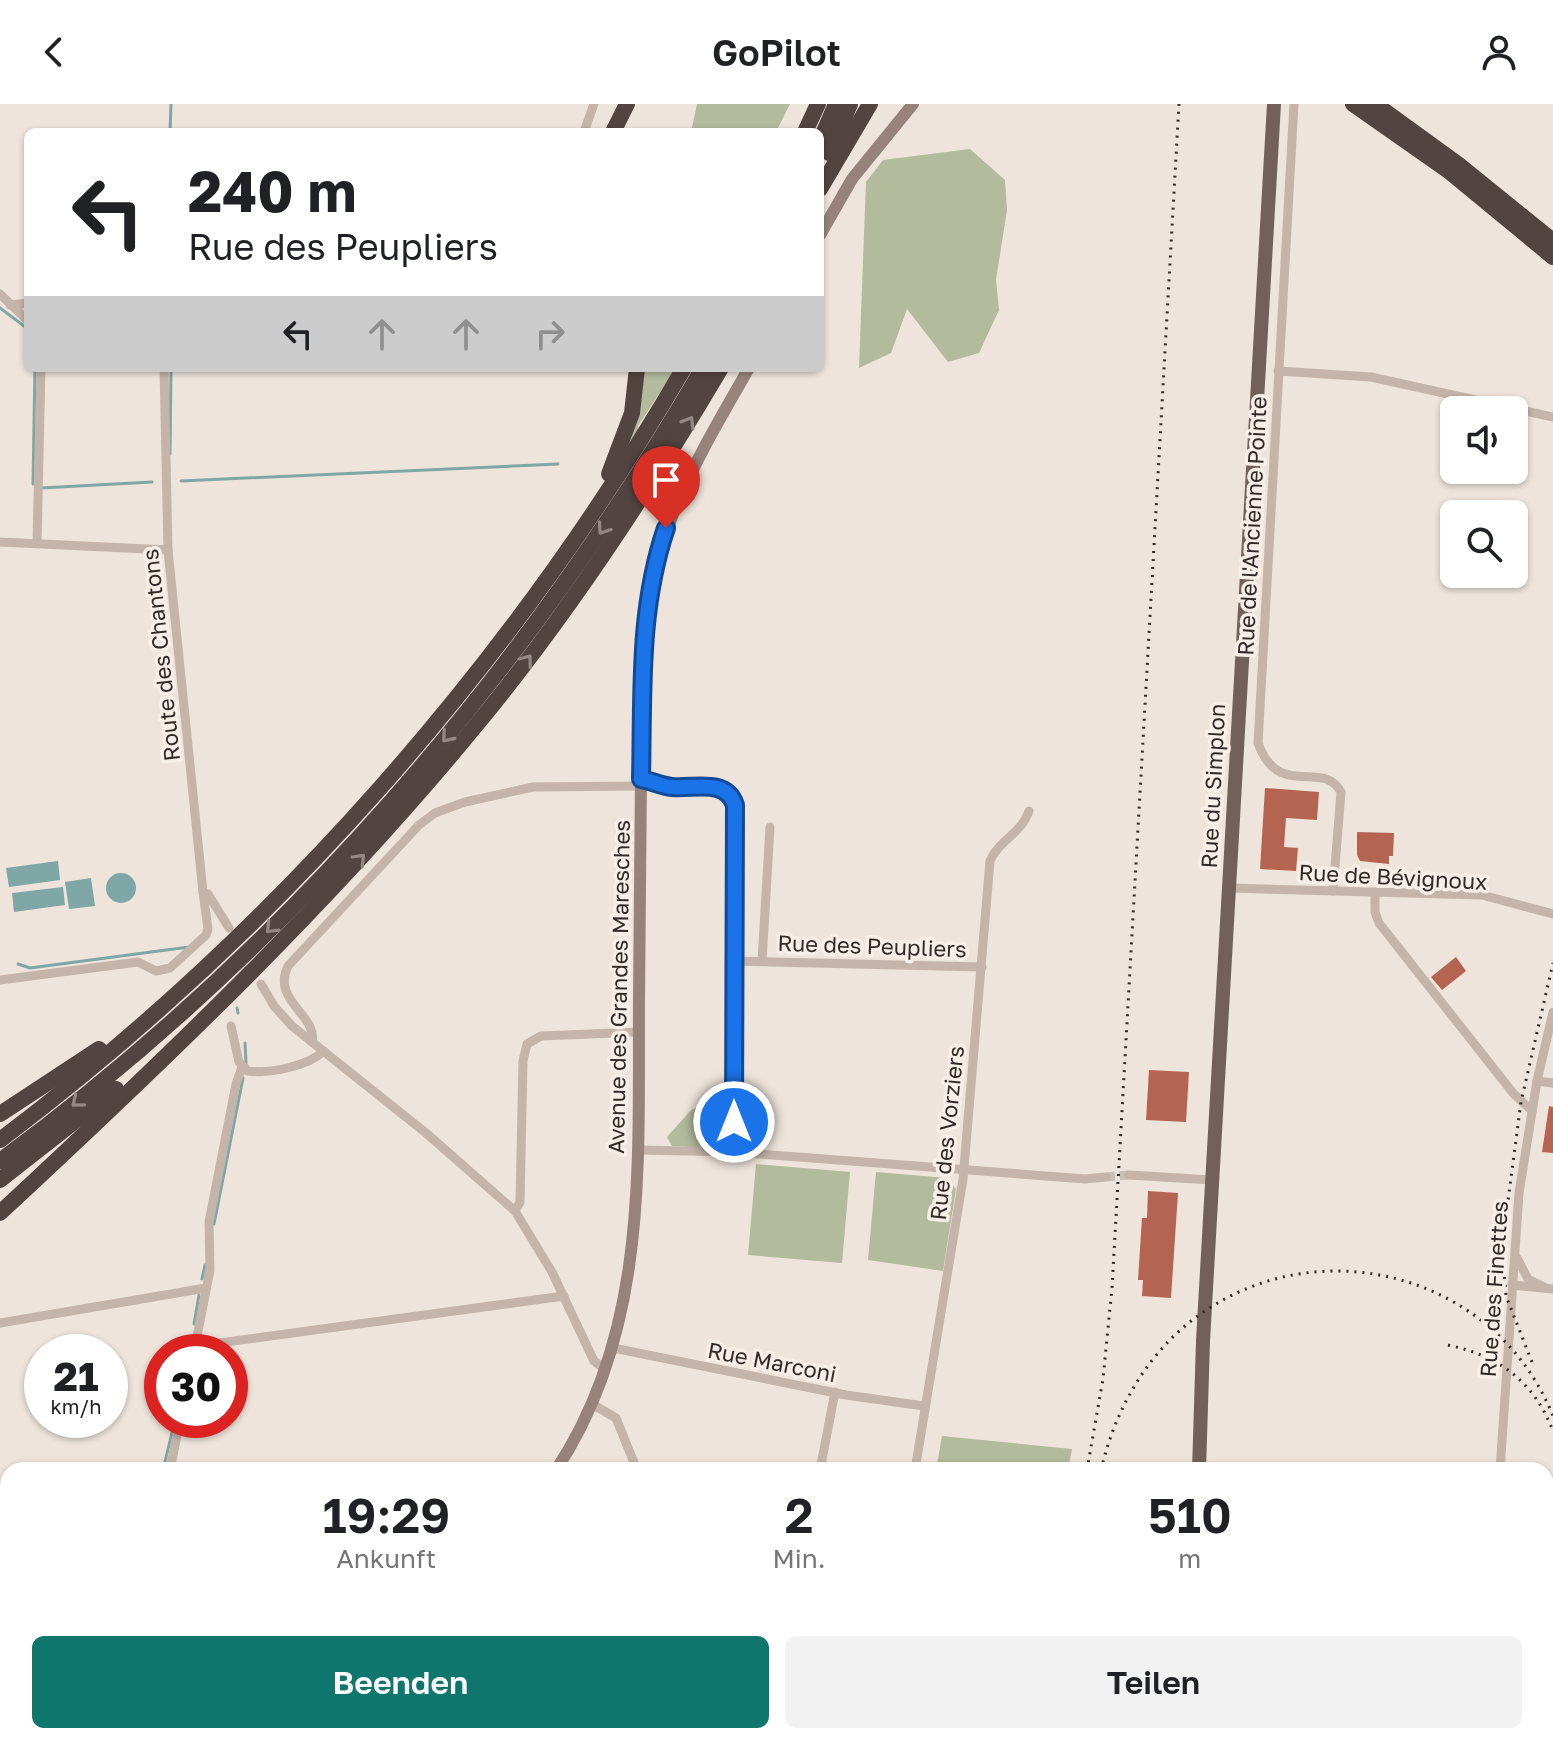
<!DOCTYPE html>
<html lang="de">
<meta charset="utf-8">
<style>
body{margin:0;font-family:"Golos Text",sans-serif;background:#f2f2f2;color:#202124;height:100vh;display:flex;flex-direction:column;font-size:30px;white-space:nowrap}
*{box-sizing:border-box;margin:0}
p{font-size:26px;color:#757577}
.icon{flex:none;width:44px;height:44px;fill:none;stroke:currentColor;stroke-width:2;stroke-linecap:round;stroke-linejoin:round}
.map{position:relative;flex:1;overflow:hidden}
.details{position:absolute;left:0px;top:1358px;width:1554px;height:282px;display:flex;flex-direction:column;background:#fff;border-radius:24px 24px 0 0;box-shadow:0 2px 6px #0004}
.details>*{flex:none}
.hud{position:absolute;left:24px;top:24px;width:800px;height:244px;border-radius:12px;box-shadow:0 2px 6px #0004;background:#fff;color:#202124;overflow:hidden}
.buttons{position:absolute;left:1440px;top:292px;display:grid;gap:16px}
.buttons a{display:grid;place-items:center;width:88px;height:88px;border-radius:12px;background:#fff;box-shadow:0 2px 6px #0004;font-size:40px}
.speed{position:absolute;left:24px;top:1230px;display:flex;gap:16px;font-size:40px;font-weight:700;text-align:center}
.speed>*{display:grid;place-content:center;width:104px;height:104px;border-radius:50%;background:#fff;box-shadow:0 2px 6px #0004;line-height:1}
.speed small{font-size:20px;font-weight:400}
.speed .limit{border:12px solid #d22;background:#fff;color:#111}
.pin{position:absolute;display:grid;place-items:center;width:68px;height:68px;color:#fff;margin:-82px -34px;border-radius:50% 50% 50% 0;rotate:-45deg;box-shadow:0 0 8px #0007}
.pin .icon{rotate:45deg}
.me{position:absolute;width:88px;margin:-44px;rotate:0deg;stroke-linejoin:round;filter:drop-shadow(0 0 6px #0008)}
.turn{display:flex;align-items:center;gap:28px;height:168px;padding:0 32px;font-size:36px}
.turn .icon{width:104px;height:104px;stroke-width:2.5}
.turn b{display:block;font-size:56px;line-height:68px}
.lanes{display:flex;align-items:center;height:76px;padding:0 32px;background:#0003;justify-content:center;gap:40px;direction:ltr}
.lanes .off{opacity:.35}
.eta{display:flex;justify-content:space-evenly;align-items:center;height:136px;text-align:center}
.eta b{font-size:48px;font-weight:600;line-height:56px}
.action{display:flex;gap:16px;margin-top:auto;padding:16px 32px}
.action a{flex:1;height:92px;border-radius:12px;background:#0f766e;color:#fff;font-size:32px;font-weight:600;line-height:92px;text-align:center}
.action a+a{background:#f2f2f2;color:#202124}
header{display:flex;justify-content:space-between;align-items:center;height:104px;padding:0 32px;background:#fff;font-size:36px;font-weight:600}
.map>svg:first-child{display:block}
.green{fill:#b3bb9d}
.water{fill:#7ea7a6}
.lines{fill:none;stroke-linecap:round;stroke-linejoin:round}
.stream{stroke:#7ea7a6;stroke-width:3}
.building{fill:#b56452}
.minor-tunnel{stroke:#c8bfb7;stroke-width:9;stroke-dasharray:9 4.5;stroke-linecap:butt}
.minor{stroke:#c4b4a9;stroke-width:9}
.secondary{stroke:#97837b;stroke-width:12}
.primary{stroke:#72615b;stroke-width:14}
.motorway{stroke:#524440;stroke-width:16}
.rail{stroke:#322a28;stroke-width:3;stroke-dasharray:2 6;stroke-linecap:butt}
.oneway{stroke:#948883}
.route-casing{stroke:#114b97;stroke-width:20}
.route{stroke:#1a73e8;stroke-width:14}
.labels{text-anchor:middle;stroke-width:7;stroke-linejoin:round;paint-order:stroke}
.street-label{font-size:22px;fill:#322a28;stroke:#f6eee7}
</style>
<header><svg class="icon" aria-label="back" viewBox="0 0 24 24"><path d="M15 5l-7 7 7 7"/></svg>GoPilot<svg class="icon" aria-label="person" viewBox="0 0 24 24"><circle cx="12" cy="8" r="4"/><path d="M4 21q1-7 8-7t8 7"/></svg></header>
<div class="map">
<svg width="1553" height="1639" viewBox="0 0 1553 1639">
<rect width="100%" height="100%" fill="#eee4db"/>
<g class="green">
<path d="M697 0H790L776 28H691Z"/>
<path d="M970 45 1005 76 1007 106 996 176 999 206 979 249 948 258 907 205 891 249 859 264 866 78 883 56Z"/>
<path d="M641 264H676L638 322 640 325 622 354Z"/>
<path d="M726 991 731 1032C717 1049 692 1042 672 1042L667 1033 691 1006Z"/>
<path d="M756 1060 850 1068 842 1159 748 1151Z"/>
<path d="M876 1068 947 1074 956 1085 943 1167 868 1156Z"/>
<path d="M942 1332 1072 1345 1068 1366H936Z"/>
<path d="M762 1632H891L889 1639H763Z"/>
</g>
<g class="water">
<path d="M58 757 60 776 9 783 6 764Z"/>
<circle cx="121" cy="784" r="15"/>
<path d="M91 774 95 802 69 805 65 778Z"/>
<path d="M63 783 65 801 14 808 12 789Z"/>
</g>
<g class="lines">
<g class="stream">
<path d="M170 28 171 0"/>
<path d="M0 204 24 222"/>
<path d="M170 350 171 264"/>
<path d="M181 377 558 360"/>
<path d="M33 380 35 264"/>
<path d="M41 384 152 378"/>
<path d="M18 860 30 864 189 843"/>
<path d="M237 904 238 909"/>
<path d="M245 939 246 959"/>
<path d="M214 1120 243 974"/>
<path d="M202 1175 205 1161"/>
<path d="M194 1220 199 1191"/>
<path d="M188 1248 190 1236"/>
<path d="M163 1366 175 1316"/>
<path d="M0 1427 8 1442"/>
<path d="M159 1632V1639"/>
</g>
</g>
<g class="building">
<path d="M1265 684 1319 688 1317 716 1286 714 1284 743 1298 744 1296 767 1260 765Z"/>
<path d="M1357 728 1394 729 1393 752H1389V760L1360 757 1357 751Z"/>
<path d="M1456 853 1466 867 1442 886 1431 873Z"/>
<path d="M1149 966 1189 968 1186 1018 1146 1016Z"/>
<path d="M1549 1002 1553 1003V1049L1542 1048Z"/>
<path d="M1148 1087 1178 1089 1171 1194 1142 1192 1143 1176H1138L1142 1114H1147Z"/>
<path d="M0 1562 8 1572V1632H63L69 1639H0Z"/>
</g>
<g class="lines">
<path class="minor-tunnel" d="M1106 1073 1129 1071"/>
<g class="minor">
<path d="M1294 0 1258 639C1279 697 1323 654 1341 688L1333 787"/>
<path d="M584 28 594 0"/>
<path d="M0 190 28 217"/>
<path d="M10 201 28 199"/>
<path d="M164 264 168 446 203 788 208 790 229 824"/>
<path d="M1278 267 1371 273 1553 313"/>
<path d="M0 438 168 446"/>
<path d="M37 439 41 264"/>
<path d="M641 675C652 677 661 682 672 683 695 685 726 675 735 701L734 1048"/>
<path d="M1229 784 1482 791 1553 810"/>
<path d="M1375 788V808L1379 819 1513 989 1532 1007"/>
<path d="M735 857 982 863"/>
<path d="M762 857 770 723"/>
<path d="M0 876 138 858 156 867 170 864 206 831 208 825 203 788"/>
<path d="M261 880 274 902 292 922 426 1029 515 1107 552 1168 594 1257 605 1265"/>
<path d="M231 922 239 958 248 967C270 970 308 962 324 947"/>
<path d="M312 938C318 911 271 897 288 862L419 721 435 709 465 698 533 683 641 682"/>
<path d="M1537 977 1553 979"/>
<path d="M638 1046 734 1048 1085 1075 1106 1073"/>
<path d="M1129 1071 1212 1076"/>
<path d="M515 1107 520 1098 523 957 527 940 541 932 639 928"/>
<path d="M1517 1154 1528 1175 1546 1184"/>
<path d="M1512 1181 1553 1185"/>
<path d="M0 1219 206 1184"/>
<path d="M195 1239H219L564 1192"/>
<path d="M613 1244 846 1291 924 1302"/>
<path d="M194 1248 210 1166 209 1118 236 980 242 963"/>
<path d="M592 1300 616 1314 637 1366"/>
<path d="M170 1366 180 1316"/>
<path d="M820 1366 835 1288"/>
<path d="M915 1366 963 1075 990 757C998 737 1022 729 1029 707"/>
<path d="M1500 1366 1519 1089 1537 977 1553 908"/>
<path d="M164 1632V1639"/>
<path d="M438 1632 445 1639"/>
<path d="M691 1632 692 1639"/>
<path d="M469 1639 527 1632"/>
<path d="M953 1639 956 1632"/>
<path d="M1483 1639 1484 1632"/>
</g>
<g class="secondary">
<path d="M820 131 852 75 913 0"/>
<path d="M556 1366C649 1226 638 1058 639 897 640 784 641 671 642 558 647 437 691 365 749 264"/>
<path d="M0 1484 8 1494"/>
<path d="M125 1632 131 1639"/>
<path d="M314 1639 320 1632"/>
</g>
<g class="primary">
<path d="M1199 1366 1203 1237 1274 0"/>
<path d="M1181 1639V1632"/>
</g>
<g class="motorway">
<path d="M1353 0 1450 68 1553 153"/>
<path d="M1375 0 1459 61 1553 137"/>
<path d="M613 28 627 0"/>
<path d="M805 28 818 0"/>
<path d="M820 37 836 0"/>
<path d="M829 49 850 0"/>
<path d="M820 85 870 0"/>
<path d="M609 370 632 309 637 264"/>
<path d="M0 1010 99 945"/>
<path d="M0 1036C274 830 512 560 684 264"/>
<path d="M0 1057C287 846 524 571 703 264"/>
<path d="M0 1076 116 985"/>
<path d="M0 1109C168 953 337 792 482 614 572 504 649 386 721 264"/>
</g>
<g class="rail">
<path d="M1448 1241C1500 1252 1534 1278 1553 1327"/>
<path d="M1532 1258 1506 1192 1502 1142 1521 998 1553 859"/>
<path d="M1087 1366 1103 1275 1112 1184 1179 0"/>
<path d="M1101 1366C1113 1315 1137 1267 1176 1230 1295 1119 1492 1160 1553 1312"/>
<path d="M1024 1639 1027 1632"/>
<path d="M1041 1639 1043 1632"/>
</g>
</g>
<defs><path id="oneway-chevron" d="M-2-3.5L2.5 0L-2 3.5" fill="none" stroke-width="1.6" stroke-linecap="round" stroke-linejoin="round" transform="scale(2)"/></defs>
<g class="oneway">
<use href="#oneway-chevron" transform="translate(689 318) rotate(-59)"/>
<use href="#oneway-chevron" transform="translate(603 425) rotate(124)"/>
<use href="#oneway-chevron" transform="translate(527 556) rotate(-53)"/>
<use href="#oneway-chevron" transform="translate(447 633) rotate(130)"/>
<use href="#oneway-chevron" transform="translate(360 755) rotate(-46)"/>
<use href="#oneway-chevron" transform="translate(271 824) rotate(135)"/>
<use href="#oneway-chevron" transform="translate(77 998) rotate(141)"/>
</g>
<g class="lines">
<defs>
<path id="route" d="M666 424C638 506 643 590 641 675 652 677 661 682 672 683 695 685 726 674 735 701L734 1018"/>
</defs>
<use href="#route" class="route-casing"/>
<use href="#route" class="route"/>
</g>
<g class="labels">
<g class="street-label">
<text transform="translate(1252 422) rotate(-87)" y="8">Rue de l'Ancienne Pointe</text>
<text transform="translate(161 551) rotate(-96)" y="8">Route des Chantons</text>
<text transform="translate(1213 682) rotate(-87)" y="8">Rue du Simplon</text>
<text transform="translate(1393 773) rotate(3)" y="8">Rue de Bévignoux</text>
<text transform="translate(872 842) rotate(2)" y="8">Rue des Peupliers</text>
<text transform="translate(619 883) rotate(-89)" y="8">Avenue des Grandes Maresches</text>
<text transform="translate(947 1029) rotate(-84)" y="8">Rue des Vorziers</text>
<text transform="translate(1494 1185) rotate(-86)" y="8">Rue des Finettes</text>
<text transform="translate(772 1258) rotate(11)" y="8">Rue Marconi</text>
</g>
</g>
</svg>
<div class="buttons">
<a><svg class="icon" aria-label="sound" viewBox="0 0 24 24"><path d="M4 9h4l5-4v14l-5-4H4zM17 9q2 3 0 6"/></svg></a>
<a><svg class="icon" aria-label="search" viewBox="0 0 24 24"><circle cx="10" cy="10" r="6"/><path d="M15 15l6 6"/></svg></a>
</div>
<div class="speed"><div>21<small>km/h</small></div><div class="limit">30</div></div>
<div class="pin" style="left:666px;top:424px;background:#d93025"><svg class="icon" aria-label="arrive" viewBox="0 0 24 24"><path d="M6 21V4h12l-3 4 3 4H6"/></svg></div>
<svg class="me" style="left:734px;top:1018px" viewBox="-20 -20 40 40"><circle r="17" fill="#1a73e8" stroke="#fff" stroke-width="3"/><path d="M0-11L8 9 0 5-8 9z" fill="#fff"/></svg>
<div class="hud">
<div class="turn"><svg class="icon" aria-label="left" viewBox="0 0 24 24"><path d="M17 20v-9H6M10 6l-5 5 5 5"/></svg><div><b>240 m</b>Rue des Peupliers</div></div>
<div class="lanes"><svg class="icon" aria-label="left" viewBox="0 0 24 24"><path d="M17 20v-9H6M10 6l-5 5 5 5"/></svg><svg class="icon off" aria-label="ahead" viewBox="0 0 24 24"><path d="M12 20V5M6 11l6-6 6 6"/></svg><svg class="icon off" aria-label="ahead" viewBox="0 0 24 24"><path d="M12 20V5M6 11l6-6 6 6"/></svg><svg class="icon off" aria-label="right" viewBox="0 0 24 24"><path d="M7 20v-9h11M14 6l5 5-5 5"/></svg></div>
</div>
<section class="details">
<div class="eta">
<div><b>19:29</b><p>Ankunft</p></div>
<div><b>2</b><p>Min.</p></div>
<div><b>510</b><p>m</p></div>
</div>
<div class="action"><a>Beenden</a><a>Teilen</a></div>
</section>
</div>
